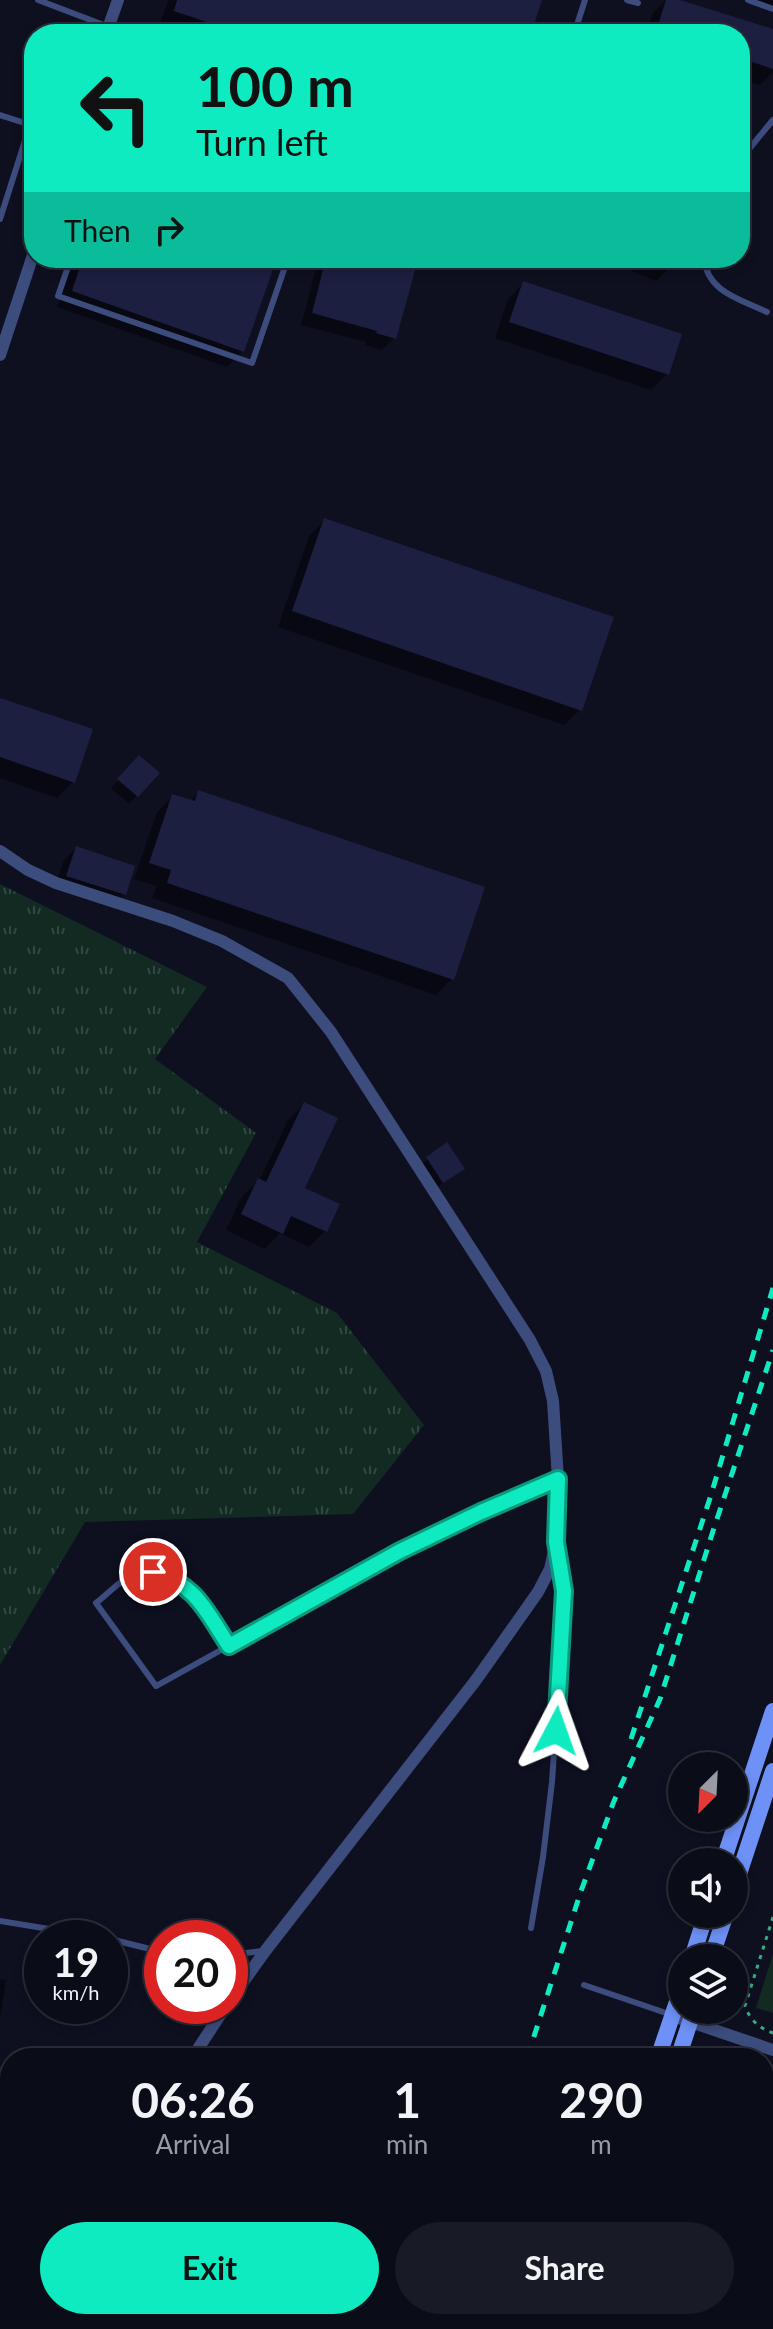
<!DOCTYPE html>
<style>
body{margin:0;font-family:Lato,sans-serif;background:#181a25;color:#f1f3f6;height:100vh;display:flex;flex-direction:column;font-size:30px;white-space:nowrap}
*{box-sizing:border-box;margin:0}
p{font-size:26px;color:#999ba2}
.icon{flex:none;width:44px;height:44px;fill:none;stroke:currentColor;stroke-width:2;stroke-linecap:round;stroke-linejoin:round}
.map{position:relative;flex:1;overflow:hidden}
.details{position:absolute;left:0px;top:2048px;width:774px;height:282px;display:flex;flex-direction:column;background:#0a0c18;border-radius:32px 32px 0 0;box-shadow:0 4px 12px #0003,0 0 0 2px #2a2c37}
.details>*{flex:none}
.guide{position:absolute;left:24px;top:24px;width:726px;height:244px;border-radius:32px;box-shadow:0 4px 12px #0003,0 0 0 2px #2a2c37;background:#0eebc1;color:#111;overflow:hidden}
.needle{width:52px;rotate:204deg}
.controls{position:absolute;left:668px;top:1752px;display:grid;gap:16px}
.controls a{display:grid;place-items:center;width:80px;height:80px;border-radius:50%;background:#0a0c18;box-shadow:0 4px 12px #0003,0 0 0 2px #2a2c37;font-size:40px}
.speed{position:absolute;left:24px;top:1920px;display:flex;gap:16px;font-size:40px;font-weight:700;text-align:center}
.speed>*{display:grid;place-content:center;width:104px;height:104px;border-radius:50%;background:#0a0c18;box-shadow:0 4px 12px #0003,0 0 0 2px #2a2c37;line-height:1}
.speed small{font-size:20px;font-weight:400}
.speed .limit{border:12px solid #d22;background:#fff;color:#111}
.pin{position:absolute;display:grid;place-items:center;width:68px;height:68px;color:#fff;margin:-34px;border:4px solid #fff;border-radius:50%;box-shadow:0 2px 8px #0007}
.me{position:absolute;width:88px;margin:-44px;rotate:4deg;stroke-linejoin:round;filter:drop-shadow(0 0 6px #0008)}
.turn{display:flex;align-items:center;gap:28px;height:168px;padding:0 40px;font-size:36px}
.turn .icon{width:104px;height:104px;stroke-width:2.5}
.turn b{display:block;font-size:56px;line-height:68px}
.then{display:flex;align-items:center;height:76px;padding:0 40px;background:#0003;gap:16px;font-size:30px}
.eta{display:flex;justify-content:space-evenly;align-items:center;height:136px;text-align:center}
.eta b{font-size:48px;font-weight:700;line-height:56px}
.button{display:flex;gap:16px;margin-top:auto;padding:16px 40px}
.button a{flex:1;height:92px;border-radius:48px;background:#0eebc1;color:#111;font-size:32px;font-weight:700;line-height:92px;text-align:center}
.button a+a{background:#181a25;color:#f1f3f6}
.map>svg:first-child{display:block}
.grass{fill:url(#grass-tufts)}
.park{fill:#122a22}
.water{fill:#0c2b3c}
.shadow{fill:#0007}
.building{fill:#1c1f40}
.lines{fill:none;stroke-linecap:round;stroke-linejoin:round}
.path{stroke:#35ac82;stroke-width:3;stroke-dasharray:4 6;stroke-linecap:butt}
.service{stroke:#3c4c7d;stroke-width:6}
.minor{stroke:#3c4c7d;stroke-width:12}
.secondary{stroke:#6d91f6;stroke-width:16}
.rail{stroke:#0eebc1;stroke-width:5;stroke-dasharray:12 10;stroke-linecap:butt}
.route-casing{stroke:#09997d;stroke-width:20}
.route{stroke:#0eebc1;stroke-width:14}
</style>
<div class="map">
<svg width="773" height="2329" viewBox="0 0 773 2329">
<defs>
<pattern id="grass-tufts" width="24" height="20" patternUnits="userSpaceOnUse" patternTransform="scale(2)"><rect width="24" height="20" fill="#122a22"/><path d="M3 7l-1-3M5 7V3M7 7l1-3M15 17l-1-3M17 17v-4M19 17l1-3" fill="none" stroke="#334843"/></pattern>
</defs>
<rect width="100%" height="100%" fill="#0e1020"/>
<path class="grass" d="M0 884 207 987 155 1059 256 1133 197 1242 337 1313 424 1425 353 1514 85 1522 0 1665Z"/>
<path class="park" d="M773 1954V2013L756 2008Z"/>
<path class="water" d="M0 2269 10 2271V2320H146L144 2329H0Z"/>
<g class="shadow">
<path d="M168 0H540L529 34H180L159 27Z"/>
<path d="M666 0H673L773 31V72L760 85 740 79V34H646L652 14Z"/>
<path d="M752 0H773V7Z"/>
<path d="M74 258H275L243 351 227 367 57 307Z"/>
<path d="M319 258H378L394 338 382 350 365 345 366 342 301 325Z"/>
<path d="M602 258H673L668 269 656 281Z"/>
<path d="M524 283 667 374 651 390 495 338 508 299Z"/>
<path d="M325 520 580 710 564 725 278 627 309 536Z"/>
<path d="M0 700 73 782 57 798 0 778Z"/>
<path d="M132 765 157 774 129 804 111 788Z"/>
<path d="M199 792 452 979 436 995 152 898 157 886 134 879 157 812 173 796 190 802Z"/>
<path d="M76 848 124 894 112 906 55 887 64 860Z"/>
<path d="M304 1104 302 1189 338 1205 325 1231 309 1247 280 1233 265 1249 226 1230 242 1196 259 1181 288 1120Z"/>
<path d="M447 1145 462 1168 435 1189 419 1166Z"/>
<path d="M0 1979 6 1980 0 2018Z"/>
<path d="M764 2308 773 2312V2329L674 2328 679 2320H764Z"/>
<path d="M460 2320H554L551 2329H457Z"/>
</g>
<g class="building">
<path d="M177 0H542L531 34H242L174 11Z"/>
<path d="M666 0H680L773 29V69L740 58V34H655Z"/>
<path d="M83 258H277L244 352 72 291Z"/>
<path d="M326 258H387L416 267 396 339 376 333 377 331 312 313Z"/>
<path d="M523 281 682 334 669 375 509 322Z"/>
<path d="M324 518 614 617 582 711 292 611Z"/>
<path d="M0 698 93 729 75 783 0 757Z"/>
<path d="M139 755 160 773 138 797 117 779Z"/>
<path d="M198 790 485 887 454 980 167 883 171 870 149 863 172 794 195 801Z"/>
<path d="M76 846 135 866 126 895 66 876Z"/>
<path d="M304 1102 338 1118 305 1188 340 1204 327 1232 291 1216 283 1234 241 1214 258 1178 266 1182Z"/>
<path d="M447 1142 465 1169 443 1183 426 1157Z"/>
</g>
<g class="lines">
<path class="path" d="M773 1917 745 2006C750 2020 759 2028 773 2033"/>
<g class="service">
<path d="M38 0 109 27"/>
<path d="M627 0 638 3"/>
<path d="M748 0 773 9"/>
<path d="M574 34 585 0"/>
<path d="M0 115 34 126"/>
<path d="M740 160 773 120"/>
<path d="M0 219 30 125"/>
<path d="M71 258 58 296 252 363 288 258"/>
<path d="M460 258 477 264"/>
<path d="M704 258C707 292 740 299 767 312"/>
<path d="M229 1646C209 1615 183 1560 137 1573 122 1578 108 1594 96 1603L156 1686 400 1551 481 1512 558 1479"/>
<path d="M0 1921 104 1938"/>
<path d="M531 1928 543 1857 552 1782 559 1679 564 1591 557 1550"/>
<path d="M110 1939 162 1952"/>
<path d="M230 1955 262 1951"/>
<path d="M584 1985 669 2014"/>
<path d="M0 2091 10 2093"/>
<path d="M240 2329 242 2320"/>
<path d="M306 2329 308 2320"/>
</g>
<g class="minor">
<path d="M106 34 118 0"/>
<path d="M0 355 34 252"/>
<path d="M0 851 28 870 56 883 173 921 222 941 288 978 331 1032 530 1340 546 1371 553 1401 558 1479 556 1542 550 1569 538 1592 476 1680 266 1950 230 2000"/>
<path d="M673 2016 773 2050"/>
<path d="M192 2058 226 2006"/>
</g>
<g class="secondary">
<path d="M723 1862 773 1711"/>
<path d="M734 1889 773 1771"/>
<path d="M692 1958 706 1914"/>
<path d="M711 1958 726 1914"/>
<path d="M658 2058 682 1987"/>
<path d="M678 2058 694 2010"/>
<path d="M568 2329 571 2320"/>
<path d="M589 2329 592 2320"/>
</g>
<g class="rail">
<path d="M631 1739 711 1495 773 1288"/>
<path d="M527 2058 581 1891 614 1801 660 1699 713 1531 773 1350"/>
<path d="M436 2329 439 2320"/>
</g>
</g>
<g class="lines">
<defs>
<path id="route" d="M153 1572C196 1584 206 1611 229 1646L400 1551 481 1512 558 1479 556 1542 564 1591 556 1731"/>
</defs>
<use href="#route" class="route-casing"/>
<use href="#route" class="route"/>
</g>
</svg>
<div class="controls">
<a><svg class="needle" viewBox="-14 -14 28 28"><path d="M0-13l5 13h-10z" fill="#e53935"/><path d="M0 13l5-13h-10z" fill="#999ba2"/></svg></a>
<a><svg class="icon" aria-label="sound" viewBox="0 0 24 24"><path d="M4 9h4l5-4v14l-5-4H4zM17 9q2 3 0 6"/></svg></a>
<a><svg class="icon" aria-label="layers" viewBox="0 0 24 24"><path d="M12 4l9 5-9 5-9-5zM3 14l9 5 9-5"/></svg></a>
</div>
<div class="speed"><div>19<small>km/h</small></div><div class="limit">20</div></div>
<div class="pin" style="left:153px;top:1572px;background:#d93025"><svg class="icon" aria-label="arrive" viewBox="0 0 24 24"><path d="M6 21V4h12l-3 4 3 4H6"/></svg></div>
<svg class="me" style="left:556px;top:1731px" viewBox="-20 -20 40 40"><path d="M0-17L14 15 0 8-14 15z" fill="#0eebc1" stroke="#fff" stroke-width="4"/></svg>
<div class="guide">
<div class="turn"><svg class="icon" aria-label="left" viewBox="0 0 24 24"><path d="M17 20v-9H6M10 6l-5 5 5 5"/></svg><div><b>100 m</b>Turn left</div></div>
<div class="then">Then<svg class="icon" aria-label="right" viewBox="0 0 24 24"><path d="M7 20v-9h11M14 6l5 5-5 5"/></svg></div>
</div>
<section class="details">
<div class="eta">
<div><b>06:26</b><p>Arrival</p></div>
<div><b>1</b><p>min</p></div>
<div><b>290</b><p>m</p></div>
</div>
<div class="button"><a>Exit</a><a>Share</a></div>
</section>
</div>
